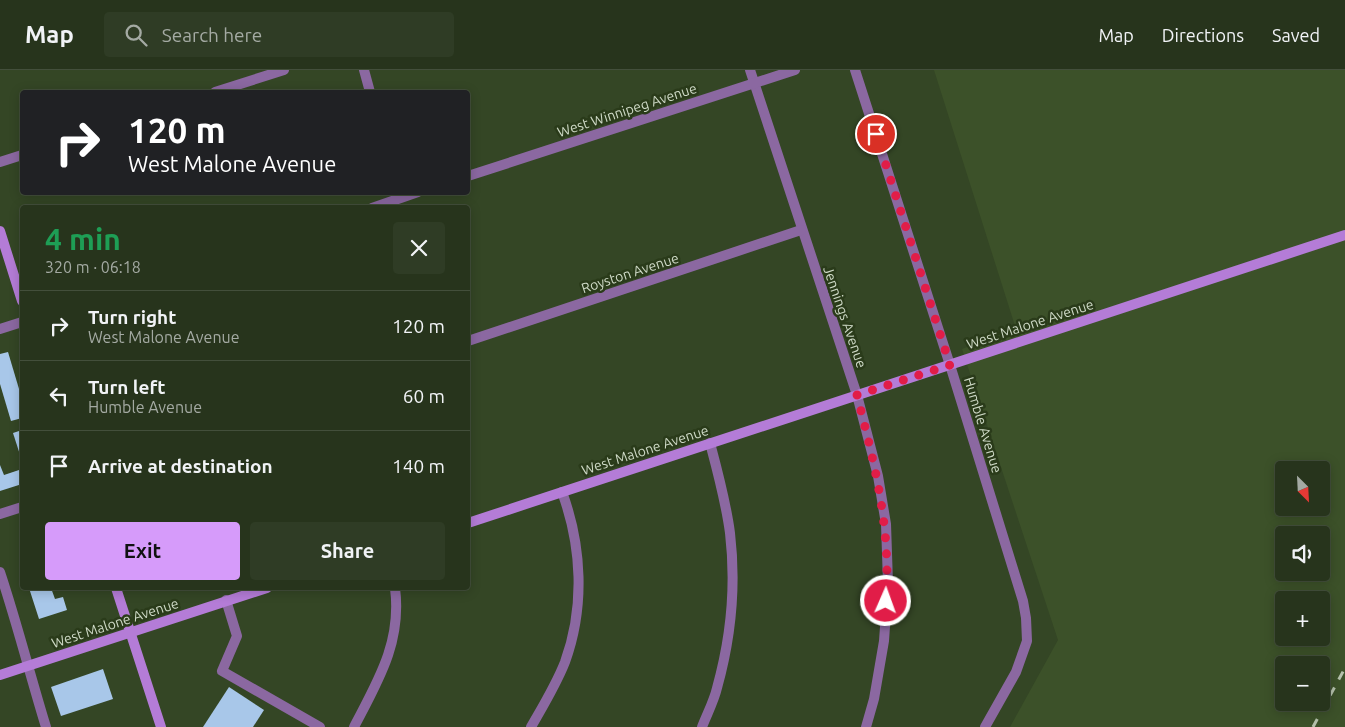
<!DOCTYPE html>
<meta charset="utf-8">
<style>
body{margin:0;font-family:Ubuntu,sans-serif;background:#2f3c25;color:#f1f3f6;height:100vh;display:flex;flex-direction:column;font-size:19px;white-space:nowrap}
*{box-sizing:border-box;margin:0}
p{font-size:16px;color:#a4aaa3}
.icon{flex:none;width:28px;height:28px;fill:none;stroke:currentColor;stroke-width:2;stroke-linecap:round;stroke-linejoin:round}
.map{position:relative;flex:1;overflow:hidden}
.sheet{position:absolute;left:20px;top:135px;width:450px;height:385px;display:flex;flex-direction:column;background:#27341c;border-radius:5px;box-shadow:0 2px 12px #0003,0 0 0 1px #434f3b}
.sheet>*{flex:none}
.banner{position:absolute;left:20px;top:20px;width:450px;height:105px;border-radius:5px;box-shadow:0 2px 12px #0003,0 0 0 1px #434f3b;background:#202124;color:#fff;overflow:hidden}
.needle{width:32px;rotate:156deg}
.fabs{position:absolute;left:1275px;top:391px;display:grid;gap:10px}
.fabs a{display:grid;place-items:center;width:55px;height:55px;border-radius:5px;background:#27341c;box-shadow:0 2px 12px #0003,0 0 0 1px #434f3b;font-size:25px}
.pin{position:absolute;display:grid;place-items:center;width:42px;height:42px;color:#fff;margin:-21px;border:2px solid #fff;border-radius:50%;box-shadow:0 1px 5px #0007}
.me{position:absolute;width:55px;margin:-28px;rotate:2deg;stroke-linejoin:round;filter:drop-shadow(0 0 4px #0008)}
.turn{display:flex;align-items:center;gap:18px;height:105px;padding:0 25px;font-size:22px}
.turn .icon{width:65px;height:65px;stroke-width:2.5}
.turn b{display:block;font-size:35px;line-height:42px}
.round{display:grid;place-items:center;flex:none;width:52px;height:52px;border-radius:5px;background:#2f3c25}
.overview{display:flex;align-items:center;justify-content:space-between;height:85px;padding:0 25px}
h1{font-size:30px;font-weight:600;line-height:38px;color:#1e9e55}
.primary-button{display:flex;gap:10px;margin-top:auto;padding:10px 25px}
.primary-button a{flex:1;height:58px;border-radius:5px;background:#d69bfa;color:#111;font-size:20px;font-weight:600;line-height:58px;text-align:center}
.primary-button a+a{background:#2f3c25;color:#f1f3f6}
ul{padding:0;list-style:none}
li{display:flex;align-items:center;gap:15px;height:70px;padding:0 25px;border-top:1px solid #434f3b}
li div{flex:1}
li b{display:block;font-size:19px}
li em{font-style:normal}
header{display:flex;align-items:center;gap:30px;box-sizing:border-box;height:70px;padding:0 25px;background:#27341c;border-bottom:1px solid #434f3b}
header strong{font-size:24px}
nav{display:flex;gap:28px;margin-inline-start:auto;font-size:18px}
.search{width:350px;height:45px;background:#2f3c25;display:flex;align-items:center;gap:12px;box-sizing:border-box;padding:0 18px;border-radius:5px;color:#a4aaa3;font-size:19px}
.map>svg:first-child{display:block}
.built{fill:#3c5129;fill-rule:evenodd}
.building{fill:#a8c7e9}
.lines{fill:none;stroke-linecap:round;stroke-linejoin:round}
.street{stroke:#8b68a1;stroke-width:10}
.secondary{stroke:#b47cd7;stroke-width:10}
.rail{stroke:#b4c0ab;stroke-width:3;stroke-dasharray:9 9;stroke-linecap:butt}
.route{stroke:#e11d48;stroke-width:9;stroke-dasharray:0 16.2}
.labels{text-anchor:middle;stroke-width:5;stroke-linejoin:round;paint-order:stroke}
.street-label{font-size:14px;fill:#cfdac7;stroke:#2a3b1a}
</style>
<header>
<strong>Map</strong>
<div class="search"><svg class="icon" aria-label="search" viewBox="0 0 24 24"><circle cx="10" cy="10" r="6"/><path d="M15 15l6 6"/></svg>Search here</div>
<nav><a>Map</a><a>Directions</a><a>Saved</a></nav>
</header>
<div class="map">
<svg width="1345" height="657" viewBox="0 0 1345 657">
<rect width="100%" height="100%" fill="#344625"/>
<path class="built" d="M934 0H1345V657H1010L1058 570 962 279 1016 259ZM1284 400H1321V438H1284ZM1284 465H1321V502H1284ZM1284 530H1321V568H1284ZM1284 595H1321V632H1284Z"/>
<g class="building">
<path d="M8 282 22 329V348L11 351 0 314V284Z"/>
<path d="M22 360V391L13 363Z"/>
<path d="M0 395 4 405 22 399V414L0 421Z"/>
<path d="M29 518H51L55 529 63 527 67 540 39 549Z"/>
<path d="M103 599 113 629 61 646 51 617Z"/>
<path d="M229 617 264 640 253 657H203Z"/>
</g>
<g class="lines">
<g class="street">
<path d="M364 0 370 22"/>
<path d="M750 0 857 325 878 406 886 454 888 513 884 571 874 629 866 657"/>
<path d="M855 0 950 295 1023 531 1026 548 1027 571 1016 602 985 657"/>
<path d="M215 22 284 0"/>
<path d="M0 92 22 85"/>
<path d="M468 106 795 0"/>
<path d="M372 138 418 122"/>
<path d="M0 259 22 252"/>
<path d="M468 271 801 160"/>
<path d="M0 444 22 437"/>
<path d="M0 502C17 553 30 605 46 657"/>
<path d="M226 530 237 566 222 601 320 657"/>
<path d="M354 657C378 611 402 572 395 518"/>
<path d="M531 657C543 636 556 615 565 592 585 537 582 476 562 422"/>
<path d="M702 657C707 644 714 631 717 618 731 568 736 514 730 463 726 432 718 403 710 373"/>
</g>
<g class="secondary">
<path d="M0 161 22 231"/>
<path d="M468 453 1345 165"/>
<path d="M116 518 161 657"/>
<path d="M0 605 267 518"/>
</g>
<path class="rail" d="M1313 657 1345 598"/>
</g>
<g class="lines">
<path class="route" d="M876 64 950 295 857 325C875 396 891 457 886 531"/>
</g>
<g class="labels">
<g class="street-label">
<text transform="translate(627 40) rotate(-18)" y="5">West Winnipeg Avenue</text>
<text transform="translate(630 203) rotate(-18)" y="5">Royston Avenue</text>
<text transform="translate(845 247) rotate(71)" y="5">Jennings Avenue</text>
<text transform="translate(1030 254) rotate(-18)" y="5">West Malone Avenue</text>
<text transform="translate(983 355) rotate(73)" y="5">Humble Avenue</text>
<text transform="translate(645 380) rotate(-18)" y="5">West Malone Avenue</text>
<text transform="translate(115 553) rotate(-18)" y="5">West Malone Avenue</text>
</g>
</g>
</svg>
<div class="fabs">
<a><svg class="needle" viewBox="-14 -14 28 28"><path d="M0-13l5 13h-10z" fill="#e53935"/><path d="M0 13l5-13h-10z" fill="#a4aaa3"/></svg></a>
<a><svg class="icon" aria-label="sound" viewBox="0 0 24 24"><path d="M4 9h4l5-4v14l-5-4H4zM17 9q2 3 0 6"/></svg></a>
<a>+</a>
<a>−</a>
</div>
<div class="pin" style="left:876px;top:64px;background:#d93025"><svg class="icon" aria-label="arrive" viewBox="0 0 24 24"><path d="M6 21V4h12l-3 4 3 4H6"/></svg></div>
<svg class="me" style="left:886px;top:531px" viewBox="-20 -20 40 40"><circle r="17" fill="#e11d48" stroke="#fff" stroke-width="3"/><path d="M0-11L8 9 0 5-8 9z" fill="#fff"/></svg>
<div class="banner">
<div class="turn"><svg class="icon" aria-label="right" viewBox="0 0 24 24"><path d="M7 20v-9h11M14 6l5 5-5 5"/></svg><div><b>120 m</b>West Malone Avenue</div></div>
</div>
<section class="sheet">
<div class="overview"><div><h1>4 min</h1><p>320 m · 06:18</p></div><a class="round"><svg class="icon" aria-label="close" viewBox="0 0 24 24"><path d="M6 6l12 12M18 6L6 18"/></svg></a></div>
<ul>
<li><svg class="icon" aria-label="right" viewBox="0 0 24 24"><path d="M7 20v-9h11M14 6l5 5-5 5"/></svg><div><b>Turn right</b><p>West Malone Avenue</p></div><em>120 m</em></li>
<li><svg class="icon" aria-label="left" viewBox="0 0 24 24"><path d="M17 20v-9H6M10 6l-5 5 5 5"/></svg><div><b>Turn left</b><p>Humble Avenue</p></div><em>60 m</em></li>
<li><svg class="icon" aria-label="arrive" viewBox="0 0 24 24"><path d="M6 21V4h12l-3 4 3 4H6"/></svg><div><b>Arrive at destination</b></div><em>140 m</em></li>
</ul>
<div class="primary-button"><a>Exit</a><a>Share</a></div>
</section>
</div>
